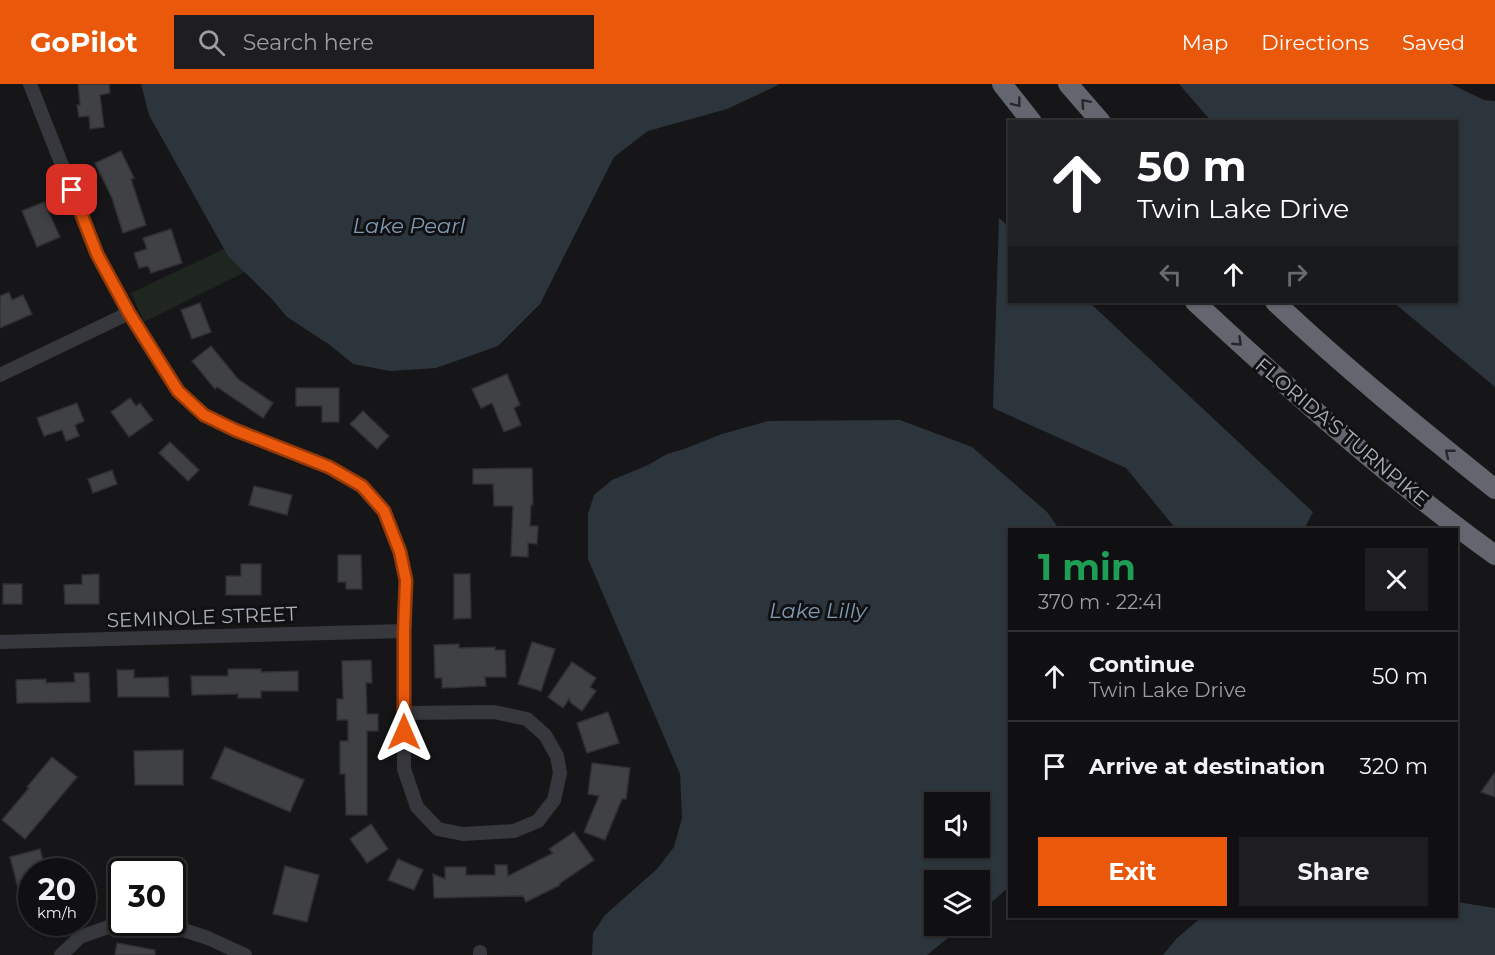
<!DOCTYPE html>
<meta charset="utf-8">
<style>
body{margin:0;font-family:Montserrat,sans-serif;background:#1e1e20;color:#f1f3f6;height:100vh;display:flex;flex-direction:column;font-size:22px;white-space:nowrap}
*{box-sizing:border-box;margin:0}
p{font-size:20px;color:#9c9d9f}
.icon{flex:none;width:33px;height:33px;fill:none;stroke:currentColor;stroke-width:2;stroke-linecap:round;stroke-linejoin:round}
.map{position:relative;flex:1;overflow:hidden}
.sheet{position:absolute;left:1008px;top:444px;width:450px;height:390px;display:flex;flex-direction:column;background:#101012;border-radius:0px;box-shadow:0 2px 4px #0004,0 0 0 2px #303032}
.sheet>*{flex:none}
.hud{position:absolute;left:1008px;top:36px;width:450px;height:183px;border-radius:0px;box-shadow:0 2px 4px #0004,0 0 0 2px #303032;background:#202124;color:#fff;overflow:hidden}
.controls{position:absolute;left:924px;top:708px;display:grid;gap:12px}
.controls a{display:grid;place-items:center;width:66px;height:66px;border-radius:0px;background:#101012;box-shadow:0 2px 4px #0004,0 0 0 2px #303032;font-size:30px}
.speed{position:absolute;left:18px;top:774px;display:flex;gap:12px;font-size:30px;font-weight:700;text-align:center}
.speed>*{display:grid;place-content:center;width:78px;height:78px;border-radius:50%;background:#101012;box-shadow:0 2px 4px #0004,0 0 0 2px #303032;line-height:1}
.speed small{font-size:15px;font-weight:400}
.speed .limit{border:3px solid #111;border-radius:9px;background:#fff;color:#111}
.pin{position:absolute;display:grid;place-items:center;width:51px;height:51px;color:#fff;margin:-26px;border-radius:12px;box-shadow:0 3px 9px #0006}
.me{position:absolute;width:66px;margin:-33px;rotate:0deg;stroke-linejoin:round;filter:drop-shadow(0 0 4px #0008)}
.turn{display:flex;align-items:center;gap:21px;height:126px;padding:0 30px;font-size:27px}
.turn .icon{width:78px;height:78px;stroke-width:2.5}
.turn b{display:block;font-size:42px;line-height:51px}
.lanes{display:flex;align-items:center;height:57px;padding:0 30px;background:#0003;justify-content:center;gap:30px;direction:ltr}
.lanes .off{opacity:.35}
.round{display:grid;place-items:center;flex:none;width:63px;height:63px;border-radius:0px;background:#1e1e20}
.summary{display:flex;align-items:center;justify-content:space-between;height:102px;padding:0 30px}
h1{font-size:36px;font-weight:700;line-height:45px;color:#1e9e55}
.primary-button{display:flex;gap:12px;margin-top:auto;padding:12px 30px}
.primary-button a{flex:1;height:69px;border-radius:0px;background:#ea580c;color:#fff;font-size:24px;font-weight:700;line-height:69px;text-align:center}
.primary-button a+a{background:#1e1e20;color:#f1f3f6}
ul{padding:0;list-style:none}
li{display:flex;align-items:center;gap:18px;height:90px;padding:0 30px;border-top:2px solid #303032}
li div{flex:1}
li b{display:block;font-size:22px}
li em{font-style:normal}
header{display:flex;align-items:center;gap:36px;box-sizing:border-box;height:84px;padding:0 30px;background:#ea580c;color:#fff}
header strong{font-size:28px}
nav{display:flex;gap:33px;margin-inline-start:auto;font-size:21px}
.search{width:420px;height:54px;background:#1e1e20;display:flex;align-items:center;gap:15px;box-sizing:border-box;padding:0 21px;border-radius:0px;color:#9c9d9f;font-size:22px}
.map>svg:first-child{display:block}
.green{fill:#1e261f}
.water{fill:#2c353c;fill-rule:evenodd}
.building{fill:#404145;stroke:#303034;stroke-width:1.5}
.lines{fill:none;stroke-linecap:round;stroke-linejoin:round}
.minor{stroke:#37383d;stroke-width:14}
.highway{stroke:#63666e;stroke-width:20}
.oneway{stroke:#26262a}
.route-casing{stroke:#983908;stroke-width:15}
.route{stroke:#ea580c;stroke-width:10}
.labels{text-anchor:middle;stroke-width:6;stroke-linejoin:round;paint-order:stroke}
.street-label{font-size:20px;fill:#a8adb8;stroke:#111113}
.water-label{font-size:21px;font-style:italic;fill:#7f9bb3;stroke:#111113}
</style>
<header>
<strong>GoPilot</strong>
<div class="search"><svg class="icon" aria-label="search" viewBox="0 0 24 24"><circle cx="10" cy="10" r="6"/><path d="M15 15l6 6"/></svg>Search here</div>
<nav><a>Map</a><a>Directions</a><a>Saved</a></nav>
</header>
<div class="map">
<svg width="1495" height="871" viewBox="0 0 1495 871">
<rect width="100%" height="100%" fill="#161618"/>
<path class="green" d="M262 147 274 174 144 238 131 209Z"/>
<g class="water">
<path d="M141 0H779L776 2 727 25 648 47 614 73 540 220 498 262 436 284 390 287 353 280 330 261 287 233 272 215 228 172 149 31Z"/>
<path d="M1179 0H1451L1484 16 1495 17V303L1393 218H1456V38L1211 37Z"/>
<path d="M999 134 1009 143 1010 218H1089L1313 428 1304 445H1176L1126 384 993 324Z"/>
<path d="M900 336 972 363 1047 428 1059 445 1010 446 1009 803 980 828V796H934V842H963L927 871H592L593 849 605 831 657 785 674 763 682 734 680 690 588 475V430L594 411 612 396 648 381 667 370 684 365 722 350 768 337ZM980 718V764H934V718Z"/>
<path d="M1457 818 1495 824V871H1163L1177 854 1202 833 1456 832Z"/>
</g>
<g class="building">
<path d="M78 0H109L110 9 100 11 104 43 90 45 89 32 79 33 77 21H80Z"/>
<path d="M121 67 134 94 131 95 146 141 123 149 112 114 95 79Z"/>
<path d="M44 118 60 153 37 163 22 127Z"/>
<path d="M171 145 182 179 151 189 148 182 139 184 134 169 147 165 143 154Z"/>
<path d="M9 208 12 216 23 211 32 230 0 244V212Z"/>
<path d="M200 219 211 248 192 255 181 226Z"/>
<path d="M211 262 238 295 273 319 263 334 217 303 215 305 192 277Z"/>
<path d="M507 290 520 321 514 324 521 341 504 348 492 319 481 324 472 305Z"/>
<path d="M296 304H339V338H322V322H296Z"/>
<path d="M130 314 136 322 140 319 153 336 129 353 111 328Z"/>
<path d="M77 319 84 337 75 341 79 352 66 357 62 346 44 352 37 334Z"/>
<path d="M363 327 389 352 377 365 350 340Z"/>
<path d="M170 358 199 386 188 397 159 369Z"/>
<path d="M532 384 533 421H531L530 442H538L537 460 528 459V473L511 472 513 422H494L493 400H473V385Z"/>
<path d="M112 386 117 400 93 409 88 395Z"/>
<path d="M254 402 292 411 287 431 249 421Z"/>
<path d="M338 471H361L362 505H346V498H338Z"/>
<path d="M241 480H261V511H226V492H241Z"/>
<path d="M99 490V520H65L64 501 82 500V491Z"/>
<path d="M454 490H470L471 534 454 535Z"/>
<rect x="3" y="500" width="19" height="20"/>
<path d="M532 558 555 565 541 607 518 600Z"/>
<path d="M459 560V564L495 563V566H505L506 593H485L486 602 442 604V594H435L434 561Z"/>
<path d="M371 576 372 599H366L367 630H378V647H367V731H346L345 690H340V657H348V636H337V615H343L342 577Z"/>
<path d="M572 578 596 594 590 603 596 607 582 627 571 619 569 615 563 624 548 613Z"/>
<path d="M228 585H261V588L298 587V607H261V614H238V610L192 611 191 592H228Z"/>
<path d="M117 586H134V594L168 593 169 613H118Z"/>
<path d="M74 589H89L90 618 17 619 16 596 46 595V599L75 598Z"/>
<path d="M608 628 619 659 587 669 577 639Z"/>
<path d="M225 663 304 696 290 728 211 694Z"/>
<path d="M183 666V701H135L134 667Z"/>
<path d="M52 673 77 693 25 755 2 736 29 704 27 703Z"/>
<path d="M592 679 630 684 626 715H622L605 756 584 748 599 712 588 710Z"/>
<path d="M1495 688V713L1481 708Z"/>
<path d="M371 740 388 765 367 779 350 755Z"/>
<path d="M574 748 594 776 559 800 560 801 526 818 523 812 434 814 433 790 445 795V783H466V791H495V781H507L508 792 553 769 549 765Z"/>
<path d="M40 765 46 788H32V842H28L10 773Z"/>
<path d="M398 775 423 786 414 806 388 796Z"/>
<path d="M285 782 319 791 307 838 273 830Z"/>
<path d="M117 859 155 866V871H115Z"/>
</g>
<g class="lines">
<g class="minor">
<path d="M30 0 97 170 129 229 178 307 204 331 235 346 329 383 362 402 384 427 400 468 406 496 404 547V685L417 723 438 745 463 750 514 747 538 737 554 716 560 689 557 672 545 651 527 635 494 628 404 629"/>
<path d="M0 291 129 229"/>
<path d="M0 558 404 547"/>
<path d="M159 838 208 854 245 871"/>
<path d="M61 871 80 853 122 838"/>
<path d="M480 871V868"/>
</g>
<g class="highway">
<path d="M1002 0 1032 38"/>
<path d="M1068 0 1101 38"/>
<path d="M1195 218C1291 307 1388 394 1495 471"/>
<path d="M1275 218C1345 284 1420 345 1495 405"/>
</g>
</g>
<defs><path id="oneway-chevron" d="M-2-3.5L2.5 0L-2 3.5" fill="none" stroke-width="1.6" stroke-linecap="round" stroke-linejoin="round" transform="scale(1.5)"/></defs>
<g class="oneway">
<use href="#oneway-chevron" transform="translate(1017 19) rotate(52)"/>
<use href="#oneway-chevron" transform="translate(1085 19) rotate(-131)"/>
<use href="#oneway-chevron" transform="translate(1238 258) rotate(43)"/>
<use href="#oneway-chevron" transform="translate(1449 369) rotate(-141)"/>
</g>
<g class="lines">
<defs>
<path id="route" d="M72 106 97 170 129 229 178 307 204 331 235 346 329 383 362 402 384 427 400 468 406 496 404 547V648"/>
</defs>
<use href="#route" class="route-casing"/>
<use href="#route" class="route"/>
</g>
<g class="labels">
<g class="street-label">
<text transform="translate(1342 348) rotate(40)" y="7">FLORIDA'S TURNPIKE</text>
<text transform="translate(202 533) rotate(-2)" y="7">SEMINOLE STREET</text>
</g>
<g class="water-label">
<text x="409" y="149">Lake Pearl</text>
<text x="818" y="534">Lake Lilly</text>
</g>
</g>
</svg>
<div class="controls">
<a><svg class="icon" aria-label="sound" viewBox="0 0 24 24"><path d="M4 9h4l5-4v14l-5-4H4zM17 9q2 3 0 6"/></svg></a>
<a><svg class="icon" aria-label="layers" viewBox="0 0 24 24"><path d="M12 4l9 5-9 5-9-5zM3 14l9 5 9-5"/></svg></a>
</div>
<div class="speed"><div>20<small>km/h</small></div><div class="limit">30</div></div>
<div class="pin" style="left:72px;top:106px;background:#d93025"><svg class="icon" aria-label="arrive" viewBox="0 0 24 24"><path d="M6 21V4h12l-3 4 3 4H6"/></svg></div>
<svg class="me" style="left:404px;top:648px" viewBox="-20 -20 40 40"><path d="M0-17L14 15 0 8-14 15z" fill="#ea580c" stroke="#fff" stroke-width="4"/></svg>
<div class="hud">
<div class="turn"><svg class="icon" aria-label="ahead" viewBox="0 0 24 24"><path d="M12 20V5M6 11l6-6 6 6"/></svg><div><b>50 m</b>Twin Lake Drive</div></div>
<div class="lanes"><svg class="icon off" aria-label="left" viewBox="0 0 24 24"><path d="M17 20v-9H6M10 6l-5 5 5 5"/></svg><svg class="icon" aria-label="ahead" viewBox="0 0 24 24"><path d="M12 20V5M6 11l6-6 6 6"/></svg><svg class="icon off" aria-label="right" viewBox="0 0 24 24"><path d="M7 20v-9h11M14 6l5 5-5 5"/></svg></div>
</div>
<section class="sheet">
<div class="summary"><div><h1>1 min</h1><p>370 m · 22:41</p></div><a class="round"><svg class="icon" aria-label="close" viewBox="0 0 24 24"><path d="M6 6l12 12M18 6L6 18"/></svg></a></div>
<ul>
<li><svg class="icon" aria-label="ahead" viewBox="0 0 24 24"><path d="M12 20V5M6 11l6-6 6 6"/></svg><div><b>Continue</b><p>Twin Lake Drive</p></div><em>50 m</em></li>
<li><svg class="icon" aria-label="arrive" viewBox="0 0 24 24"><path d="M6 21V4h12l-3 4 3 4H6"/></svg><div><b>Arrive at destination</b></div><em>320 m</em></li>
</ul>
<div class="primary-button"><a>Exit</a><a>Share</a></div>
</section>
</div>
